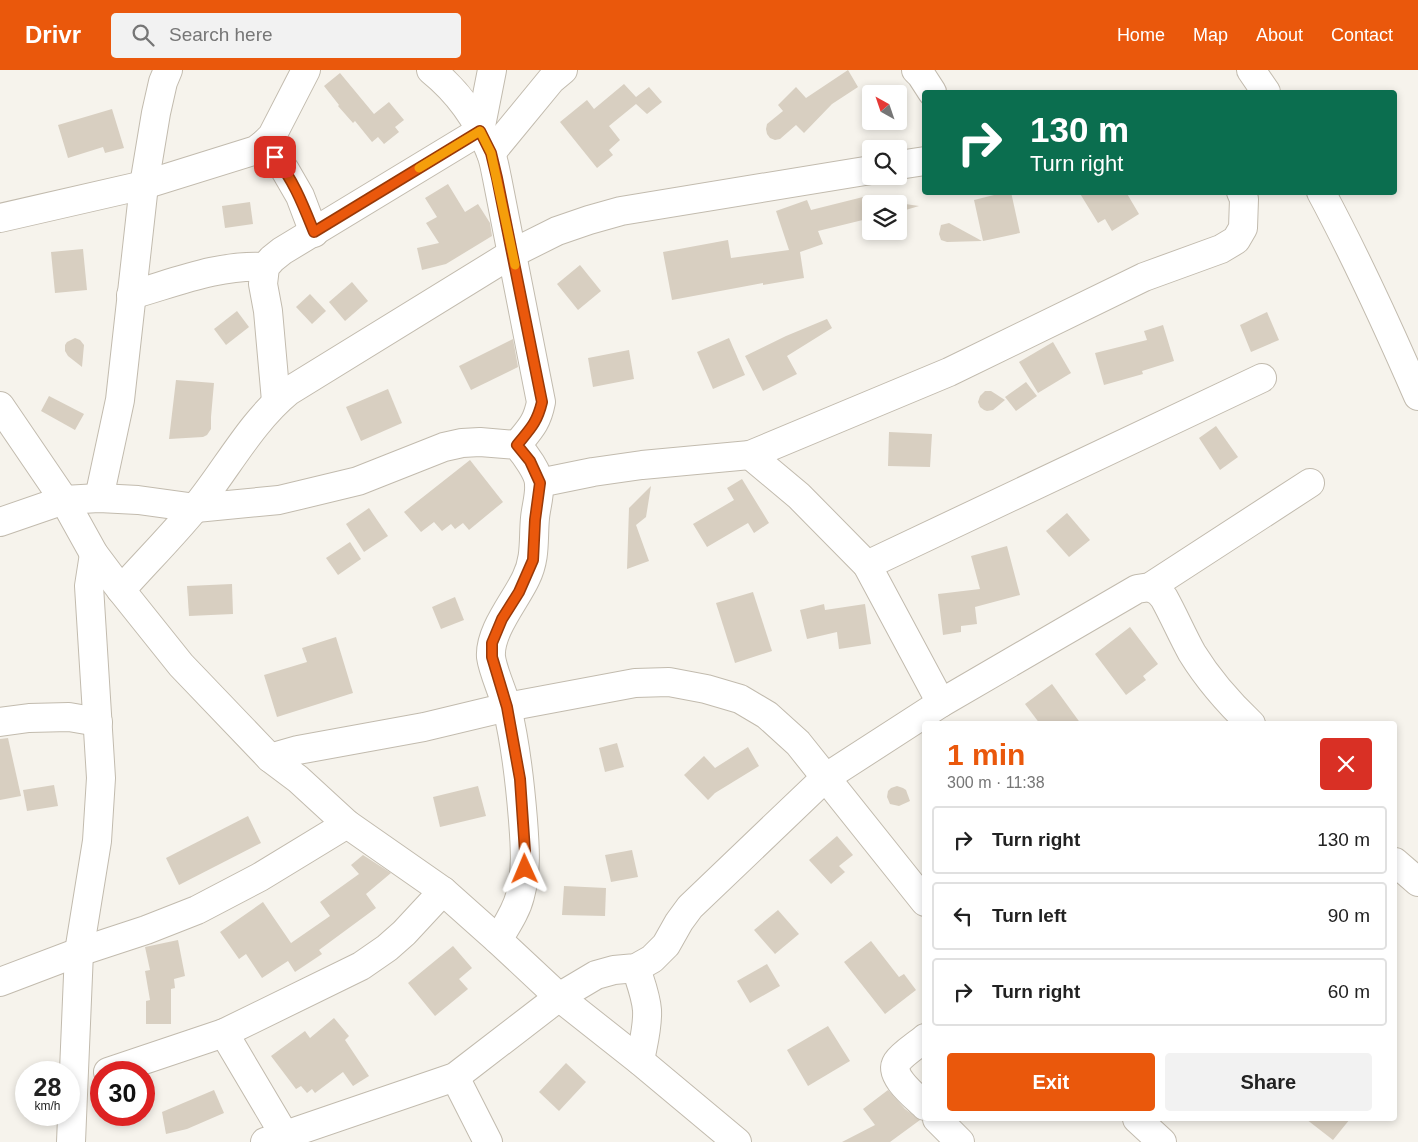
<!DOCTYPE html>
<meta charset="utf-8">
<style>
body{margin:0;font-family:Arial,sans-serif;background:#f2f2f2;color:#222;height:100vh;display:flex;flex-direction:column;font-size:19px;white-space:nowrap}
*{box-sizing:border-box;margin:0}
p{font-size:16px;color:#767676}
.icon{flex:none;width:28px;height:28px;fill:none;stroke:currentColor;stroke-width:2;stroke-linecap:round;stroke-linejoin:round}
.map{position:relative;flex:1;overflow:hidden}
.panel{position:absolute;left:922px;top:651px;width:475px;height:400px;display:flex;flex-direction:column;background:#fff;border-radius:5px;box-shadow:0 2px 8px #0003}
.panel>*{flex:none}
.guide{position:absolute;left:922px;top:20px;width:475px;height:105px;border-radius:5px;box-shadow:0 2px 8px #0003;background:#0b6e4f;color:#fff;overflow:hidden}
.needle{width:32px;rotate:320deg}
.buttons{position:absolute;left:862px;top:15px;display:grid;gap:10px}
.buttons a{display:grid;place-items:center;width:45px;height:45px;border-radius:5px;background:#fff;box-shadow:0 2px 8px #0003;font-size:25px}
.speed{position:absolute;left:15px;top:991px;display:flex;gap:10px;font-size:25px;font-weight:700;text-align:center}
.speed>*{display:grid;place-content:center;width:65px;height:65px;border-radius:50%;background:#fff;box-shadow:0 2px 8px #0003;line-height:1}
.speed small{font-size:12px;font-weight:400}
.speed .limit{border:8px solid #d22;background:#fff;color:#111}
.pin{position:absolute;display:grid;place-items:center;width:42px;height:42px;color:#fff;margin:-21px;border-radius:10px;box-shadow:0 2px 8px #0006}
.me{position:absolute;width:55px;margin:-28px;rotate:359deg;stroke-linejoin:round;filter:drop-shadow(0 0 4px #0008)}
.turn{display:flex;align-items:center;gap:18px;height:105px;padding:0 25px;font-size:22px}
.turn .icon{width:65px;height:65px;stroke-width:2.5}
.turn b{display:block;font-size:35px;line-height:42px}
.round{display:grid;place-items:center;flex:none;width:52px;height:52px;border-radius:5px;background:#f2f2f2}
.summary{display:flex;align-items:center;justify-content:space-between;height:85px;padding:0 25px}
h1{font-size:30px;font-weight:800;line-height:38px;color:#ea580c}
.button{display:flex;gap:10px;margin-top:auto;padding:10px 25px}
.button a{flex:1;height:58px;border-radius:5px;background:#ea580c;color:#fff;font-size:20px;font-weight:800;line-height:58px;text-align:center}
.button a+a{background:#f2f2f2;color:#222}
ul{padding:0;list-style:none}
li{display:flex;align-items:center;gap:15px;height:68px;margin:0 10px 8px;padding:0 15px;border:2px solid #e0e0e0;border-radius:5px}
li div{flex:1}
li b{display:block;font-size:19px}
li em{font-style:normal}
header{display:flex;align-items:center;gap:30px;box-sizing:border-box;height:70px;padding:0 25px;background:#ea580c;color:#fff}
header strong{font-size:24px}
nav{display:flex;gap:28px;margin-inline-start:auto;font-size:18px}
.search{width:350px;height:45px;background:#f2f2f2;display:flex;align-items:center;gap:12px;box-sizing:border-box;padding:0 18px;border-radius:5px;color:#767676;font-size:19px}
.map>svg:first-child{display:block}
.building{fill:#d8cfc1}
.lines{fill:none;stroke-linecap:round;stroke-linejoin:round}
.minor-casing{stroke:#c2bbae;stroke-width:30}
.minor{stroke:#fff;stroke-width:28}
.route-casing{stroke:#983908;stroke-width:12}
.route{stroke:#ea580c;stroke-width:9}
.slow{stroke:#f59e0b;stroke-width:9}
</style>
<header>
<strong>Drivr</strong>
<div class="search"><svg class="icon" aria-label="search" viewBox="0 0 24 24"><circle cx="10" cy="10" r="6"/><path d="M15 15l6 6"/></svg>Search here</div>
<nav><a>Home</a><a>Map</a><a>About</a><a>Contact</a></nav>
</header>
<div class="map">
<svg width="1418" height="1072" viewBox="0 0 1418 1072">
<rect width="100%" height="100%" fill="#f6f3ec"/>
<g class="building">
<path d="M848 0 858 17 832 34 804 63 796 55 780 69 775 70 770 68 767 64 766 59 767 54 783 41 778 35 796 17 806 28Z"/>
<path d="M340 3 374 44 389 32 404 50 395 57 399 62 384 74 378 67 372 72 355 51 353 53 338 36 339 35 324 16Z"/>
<path d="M624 14 636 27 649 17 662 32 647 44 636 34 609 56 620 70 609 80 613 85 597 98 560 52 587 30 594 39Z"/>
<path d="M112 39 124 78 105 83 103 77 68 88 58 55Z"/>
<path d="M448 114 465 142 478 134 490 153 492 166 446 194 422 200 417 178 439 173 426 153 437 147 425 128Z"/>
<path d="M1006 122H1011L1020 163 983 171 974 130Z"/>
<path d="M1079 122H1126L1139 144 1112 161 1105 149 1098 153Z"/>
<path d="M871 125V129L919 136 899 142V134H871V148L818 161 823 174 800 182 804 208 763 215V213L672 230 663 182 728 170 731 188 789 180 776 141 807 130 811 140Z"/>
<path d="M250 132 253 154 225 158 222 136Z"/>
<path d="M949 153 982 171 947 172 941 170 939 164 941 155Z"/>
<path d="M83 179 87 220 55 223 51 182Z"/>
<path d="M580 195 601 221 578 240 557 214Z"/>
<path d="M352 212 368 231 345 251 329 232Z"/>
<path d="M310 224 326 241 312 254 296 237Z"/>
<path d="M237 241 249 257 226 275 214 259Z"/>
<path d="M1267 242 1279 270 1251 282 1240 255Z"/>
<path d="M827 249 832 258 787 286 797 304 763 321 745 286 786 266Z"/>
<path d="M1163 255 1174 291 1142 301 1143 304 1104 315 1095 283 1147 270 1144 261Z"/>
<path d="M75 268 80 270 84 275 82 297 68 286 65 281V275L67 272Z"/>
<path d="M729 268 745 305 713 319 697 282Z"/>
<path d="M513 269 518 297 471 320 459 296Z"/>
<path d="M1053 272 1071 303 1038 323 1019 292Z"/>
<path d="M629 280 634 309 593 317 588 288Z"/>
<path d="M176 310 214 313 211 347V359L207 365 203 367 169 369Z"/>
<path d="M1026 312 1037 326 1016 341 1005 327Z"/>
<path d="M388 319 402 353 361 371 346 337Z"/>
<path d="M985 321H991L1005 330 993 340 987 341 984 340 980 337 978 332 980 326Z"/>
<path d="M49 326 84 344 75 360 41 341Z"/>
<path d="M1216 356 1238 387 1220 400 1199 368Z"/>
<path d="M889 362 932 364 930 397 888 396Z"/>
<path d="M470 390 503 432 469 460 463 453 455 459 451 454 442 461 434 452 421 462 404 442Z"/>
<path d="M742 409 769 453 754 463 748 453 707 477 693 454 734 430 727 418Z"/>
<path d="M651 416 646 447 636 455 649 491 627 499 629 438Z"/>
<path d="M369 438 388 466 364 482 346 454Z"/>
<path d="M1067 443 1090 470 1069 487 1046 461Z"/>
<path d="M350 472 361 489 338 505 326 488Z"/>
<path d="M1007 476 1020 525 975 537 977 554 961 556V562L943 565 938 524 980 519 971 486Z"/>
<path d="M232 514 233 544 189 546 187 516Z"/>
<path d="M753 522 772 581 735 593 716 533Z"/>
<path d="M455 527 464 550 441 559 432 537Z"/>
<path d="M824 534 825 540 865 534 871 574 839 579 837 562 807 569 800 540Z"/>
<path d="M1130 557 1158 594 1143 606 1146 610 1126 625 1095 584Z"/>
<path d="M336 567 353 623 277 647 264 605 307 592 302 578Z"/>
<path d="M1052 614 1081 654H1040L1025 634Z"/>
<path d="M8 668 21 726 0 730V669Z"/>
<path d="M617 673 624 697 605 702 599 678Z"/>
<path d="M748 677 759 696 715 723 708 730 684 705 704 686 715 698Z"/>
<path d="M54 715 58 736 27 741 23 720Z"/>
<path d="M478 716 486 746 440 757 433 727Z"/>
<path d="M897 716 903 718 906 720 910 731 899 736 890 734 887 727 888 721 891 718Z"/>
<path d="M248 746 261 773 179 815 166 788Z"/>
<path d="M837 766 853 785 839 796 845 802 831 814 809 790Z"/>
<path d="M632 780 638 807 611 812 605 785Z"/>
<path d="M363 785 391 803 366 824 376 838 319 880 322 884 295 902 288 891 262 908 246 884 239 889 220 862 263 832 291 873 330 846 320 832 359 804 351 795Z"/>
<path d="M564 816 606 818 605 846 562 845Z"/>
<path d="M778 840 799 864 775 884 754 860Z"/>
<path d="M178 870 185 906 174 909 175 918 171 919V954H146V931L150 930 145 901 150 900 145 877Z"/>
<path d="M871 871 899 907 904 904 916 920 885 944 844 892Z"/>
<path d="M453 876 472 898 459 909 468 919 435 946 408 913Z"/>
<path d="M767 894 780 916 750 933 737 911Z"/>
<path d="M334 948 349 966 345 970 369 1006 353 1016 343 1002 315 1023 312 1019 307 1023 301 1016 296 1019 271 986 305 961 310 968Z"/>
<path d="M828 956 850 991 808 1016 787 980Z"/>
<path d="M566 993 586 1012 559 1041 539 1022Z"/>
<path d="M214 1020 224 1043 187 1059 166 1064 162 1042Z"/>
<path d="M888 1020 905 1039 920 1050 890 1072H842L875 1055 863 1039Z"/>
<path d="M1306 1049H1350L1333 1070Z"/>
</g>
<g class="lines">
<defs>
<g id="minor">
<path d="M431 0C457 21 478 50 490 81 494 90 495 99 497 108L541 332C537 353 530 359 517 375"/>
<path d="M916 0 921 5 932 22"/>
<path d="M1251 0 1266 22"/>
<path d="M264 74 285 100 300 126 314 163"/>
<path d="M491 83 551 10 563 0"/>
<path d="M899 95 925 91"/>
<path d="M1321 122C1357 189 1388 257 1418 326"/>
<path d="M0 148 144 115 256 80 264 74 272 66 306 0"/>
<path d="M131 225C174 213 219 194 265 197"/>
<path d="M276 331 268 241 263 214 265 197 272 189 282 181 480 61 492 0"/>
<path d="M0 336 64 430 94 484 121 520 181 595 270 688 298 709 347 754 443 821 498 870 559 927 640 991 737 1072"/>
<path d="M750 385 799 426 867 495 941 633"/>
<path d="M539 413 593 402 642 395 750 385 949 302 1144 207 1221 179 1236 170 1243 158 1244 129 1241 122"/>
<path d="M99 428 120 330 144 115 156 43 163 12 168 0"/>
<path d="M0 452 64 430 99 428 138 430 196 438 279 430 358 411 444 377 462 373 480 372 517 375C525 384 539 403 539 414 540 425 536 437 535 448 533 469 536 488 526 508 516 530 489 561 491 587 493 602 503 622 507 638 516 675 520 713 523 750 525 776 527 801 520 826 516 842 506 856 498 870"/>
<path d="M867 495 1262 308"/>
<path d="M1150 517 1159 522 1164 528C1174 546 1182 565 1192 583 1208 609 1229 633 1251 654"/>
<path d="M121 520C145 493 172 466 195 438 227 399 250 353 289 321L513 183 557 161 589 150 621 141 871 100"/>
<path d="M0 652 29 648 69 647 98 652"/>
<path d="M270 688 298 680 424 657 507 637 635 613 669 612 706 619 740 629 767 645 798 673 925 832"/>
<path d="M1395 792 1418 812"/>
<path d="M636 898C640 911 646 926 647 940 648 957 643 974 640 991"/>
<path d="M0 912 79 882 146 860 197 840 260 807 347 754"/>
<path d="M224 963 285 1066"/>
<path d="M925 968C917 975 902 984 897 992 888 1006 916 1027 925 1036"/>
<path d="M108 1002 224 963 361 896 387 878 404 863 443 821"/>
<path d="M455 1007 488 1072"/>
<path d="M937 1049 960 1072"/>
<path d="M1137 1049 1162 1072"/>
<path d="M71 1072 79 882 97 771 101 708 89 516 94 484"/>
<path d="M265 1072 455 1007 559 927 596 905 614 900 636 898 652 889 666 875 679 852 690 837 825 708 941 633 1137 519 1150 517 1310 413"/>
</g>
</defs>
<use href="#minor" class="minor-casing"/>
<use href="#minor" class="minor"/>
</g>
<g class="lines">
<defs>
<path id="route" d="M275 87C294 111 303 135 314 162L480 61 491 83 497 108 542 332C537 353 530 359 517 375L530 391 540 413 535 450 533 490 519 522 502 549 492 573V587L507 637 520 709 525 782V799"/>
</defs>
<use href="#route" class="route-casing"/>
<use href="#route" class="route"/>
<path class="slow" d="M419 98 480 61 491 83 515 195"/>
</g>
</svg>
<div class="buttons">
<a><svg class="needle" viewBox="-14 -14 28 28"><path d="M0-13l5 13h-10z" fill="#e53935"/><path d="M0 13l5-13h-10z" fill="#767676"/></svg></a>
<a><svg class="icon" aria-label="search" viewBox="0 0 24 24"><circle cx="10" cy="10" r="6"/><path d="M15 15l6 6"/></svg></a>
<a><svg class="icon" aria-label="layers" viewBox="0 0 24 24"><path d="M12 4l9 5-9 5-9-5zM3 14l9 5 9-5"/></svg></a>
</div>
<div class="speed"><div>28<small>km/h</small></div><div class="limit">30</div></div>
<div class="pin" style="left:275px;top:87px;background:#d93025"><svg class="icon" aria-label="arrive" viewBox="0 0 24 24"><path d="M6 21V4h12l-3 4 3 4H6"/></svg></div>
<svg class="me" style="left:525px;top:799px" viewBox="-20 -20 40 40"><path d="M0-17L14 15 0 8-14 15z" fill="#ea580c" stroke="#fff" stroke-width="4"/></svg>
<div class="guide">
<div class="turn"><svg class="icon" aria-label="right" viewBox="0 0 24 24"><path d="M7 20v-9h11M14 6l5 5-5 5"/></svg><div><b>130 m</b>Turn right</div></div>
</div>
<section class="panel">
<div class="summary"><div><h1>1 min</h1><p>300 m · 11:38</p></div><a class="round" style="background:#d93025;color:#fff"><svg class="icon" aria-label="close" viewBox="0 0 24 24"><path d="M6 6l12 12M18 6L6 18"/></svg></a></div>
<ul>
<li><svg class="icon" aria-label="right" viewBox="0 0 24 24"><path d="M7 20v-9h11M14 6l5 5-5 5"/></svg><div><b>Turn right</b></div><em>130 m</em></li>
<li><svg class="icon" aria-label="left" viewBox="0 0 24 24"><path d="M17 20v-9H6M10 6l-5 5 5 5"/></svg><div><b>Turn left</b></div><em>90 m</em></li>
<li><svg class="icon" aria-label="right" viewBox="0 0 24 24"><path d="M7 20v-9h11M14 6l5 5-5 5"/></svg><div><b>Turn right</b></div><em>60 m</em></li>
</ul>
<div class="button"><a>Exit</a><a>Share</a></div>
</section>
</div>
